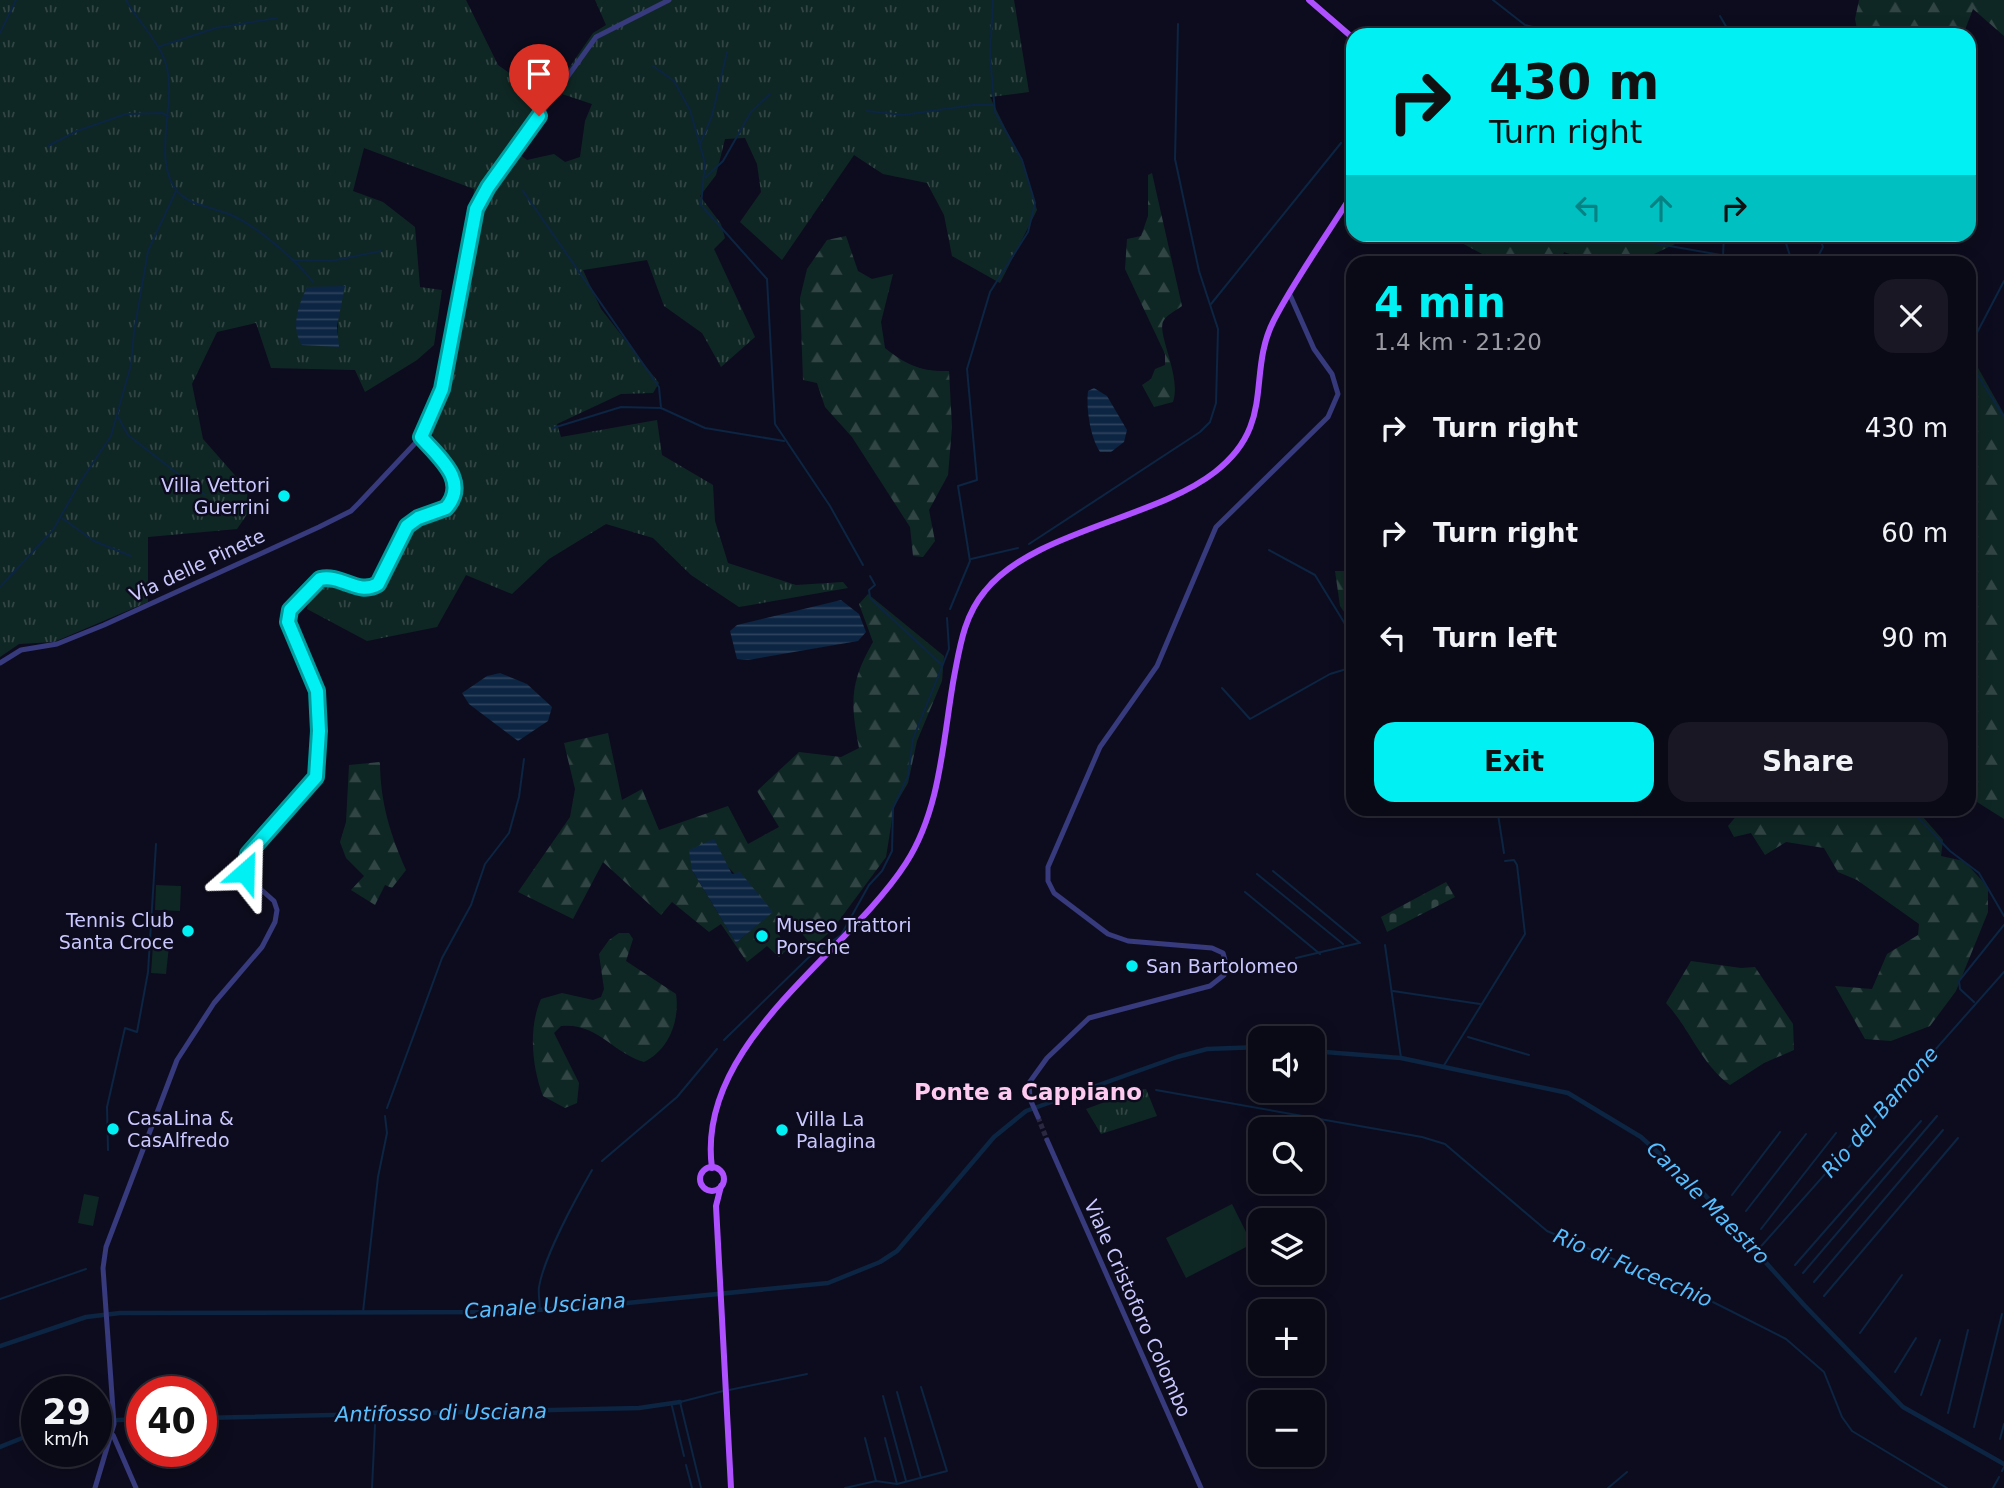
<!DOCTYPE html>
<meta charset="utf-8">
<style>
body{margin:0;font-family:"DejaVu Sans",sans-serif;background:#181723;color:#f1f3f6;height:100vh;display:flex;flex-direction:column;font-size:26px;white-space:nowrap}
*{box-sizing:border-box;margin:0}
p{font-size:23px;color:#999aa1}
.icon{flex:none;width:38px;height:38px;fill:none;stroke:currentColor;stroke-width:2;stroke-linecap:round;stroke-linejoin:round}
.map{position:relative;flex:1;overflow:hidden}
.side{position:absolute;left:1346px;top:256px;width:630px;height:560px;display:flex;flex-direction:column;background:#0a0916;border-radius:21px;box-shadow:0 4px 18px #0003,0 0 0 2px #2a2a35}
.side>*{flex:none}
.banner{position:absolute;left:1346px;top:28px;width:630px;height:214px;border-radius:21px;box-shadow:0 4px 18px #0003,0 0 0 2px #2a2a35;background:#00f0f3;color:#111;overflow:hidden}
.tools{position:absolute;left:1248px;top:1026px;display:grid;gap:14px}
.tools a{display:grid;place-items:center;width:77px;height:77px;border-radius:14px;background:#0a0916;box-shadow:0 4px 18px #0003,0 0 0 2px #2a2a35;font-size:35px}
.speed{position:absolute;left:21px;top:1376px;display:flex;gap:14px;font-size:35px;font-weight:700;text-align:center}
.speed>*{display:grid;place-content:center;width:91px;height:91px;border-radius:50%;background:#0a0916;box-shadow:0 4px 18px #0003,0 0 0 2px #2a2a35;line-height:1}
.speed small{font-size:18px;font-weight:400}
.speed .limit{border:10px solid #d22;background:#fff;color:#111}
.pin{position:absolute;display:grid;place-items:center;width:60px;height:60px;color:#fff;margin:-72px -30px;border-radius:50% 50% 50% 0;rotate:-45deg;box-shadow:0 0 7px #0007}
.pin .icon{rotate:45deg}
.me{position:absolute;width:77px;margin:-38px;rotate:25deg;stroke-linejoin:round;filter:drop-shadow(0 0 5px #0008)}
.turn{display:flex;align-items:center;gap:24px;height:147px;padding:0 28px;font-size:32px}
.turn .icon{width:91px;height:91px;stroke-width:2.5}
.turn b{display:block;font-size:49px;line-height:60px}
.lanes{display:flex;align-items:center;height:66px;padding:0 28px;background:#0003;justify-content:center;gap:35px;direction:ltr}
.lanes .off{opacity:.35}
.round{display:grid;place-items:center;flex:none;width:74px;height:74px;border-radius:21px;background:#181723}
.summary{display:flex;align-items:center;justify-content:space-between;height:119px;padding:0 28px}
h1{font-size:42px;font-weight:700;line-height:52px;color:#00f0f3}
.button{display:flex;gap:14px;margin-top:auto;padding:14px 28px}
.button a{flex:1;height:80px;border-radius:21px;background:#00f0f3;color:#111;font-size:28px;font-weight:700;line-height:80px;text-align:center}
.button a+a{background:#181723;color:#f1f3f6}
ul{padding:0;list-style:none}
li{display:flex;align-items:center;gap:21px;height:105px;padding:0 28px}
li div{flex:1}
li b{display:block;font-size:26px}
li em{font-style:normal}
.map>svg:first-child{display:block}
.grass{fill:url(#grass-tufts);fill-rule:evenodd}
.forest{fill:url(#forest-firs);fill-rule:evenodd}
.cemetery{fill:url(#cemetery-stones)}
.pitch{fill:#0f2724}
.water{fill:url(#water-rules)}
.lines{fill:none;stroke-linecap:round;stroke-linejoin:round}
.stream{stroke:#0c2542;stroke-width:2}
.canal{stroke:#0c2542;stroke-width:4.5}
.minor-tunnel{stroke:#292840;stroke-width:5;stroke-dasharray:5 2.5;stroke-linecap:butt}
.minor{stroke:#373a7d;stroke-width:5}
.major{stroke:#ae50ff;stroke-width:6}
.route-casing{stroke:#009c9e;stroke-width:18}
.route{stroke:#00f0f3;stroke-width:12}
.poi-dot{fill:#00f0f3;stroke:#0d0c1e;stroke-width:2.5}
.labels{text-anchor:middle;stroke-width:5;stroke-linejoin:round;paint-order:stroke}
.poi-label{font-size:19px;fill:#cac8ff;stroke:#0d0c1e;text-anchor:start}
.street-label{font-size:19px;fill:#cac8ff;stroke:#0d0c1e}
.water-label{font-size:21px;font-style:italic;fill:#57bfff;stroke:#0d0c1e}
.quarter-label{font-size:23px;font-weight:bold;fill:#ffcaf0;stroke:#0d0c1e}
</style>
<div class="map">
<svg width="2004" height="1488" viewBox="0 0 2004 1488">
<defs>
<pattern id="grass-tufts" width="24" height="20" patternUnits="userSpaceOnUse" patternTransform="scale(1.75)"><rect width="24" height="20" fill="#0f2724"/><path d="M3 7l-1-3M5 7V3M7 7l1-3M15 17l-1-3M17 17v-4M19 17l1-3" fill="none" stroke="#314545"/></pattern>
<pattern id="forest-firs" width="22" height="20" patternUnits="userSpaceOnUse" patternTransform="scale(1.75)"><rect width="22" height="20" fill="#0f2724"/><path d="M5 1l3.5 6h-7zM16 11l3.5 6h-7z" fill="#314545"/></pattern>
<pattern id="cemetery-stones" width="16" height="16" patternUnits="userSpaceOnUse" patternTransform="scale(1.75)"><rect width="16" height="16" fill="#0f2724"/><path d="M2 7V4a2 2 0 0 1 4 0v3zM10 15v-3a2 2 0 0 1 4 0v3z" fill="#314545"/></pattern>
<pattern id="water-rules" width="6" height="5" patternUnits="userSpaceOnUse" patternTransform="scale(1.75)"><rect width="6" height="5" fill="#0c2542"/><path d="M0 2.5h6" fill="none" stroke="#2e435e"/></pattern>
</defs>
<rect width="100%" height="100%" fill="#0d0c1e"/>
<g class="grass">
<path d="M0 0H466L498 65 547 100 593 33 606 25 595 0H1014L1029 92 990 97 1022 162 1037 210 1000 283 952 256 944 215 927 183 883 174 854 155 782 260 740 222 761 192 757 164 745 138 725 139 716 175 700 196 721 224 725 238 714 249 755 337 721 367 702 333 664 306 647 260 583 270 601 309 659 383 653 393 621 394 557 424 561 437 657 420 662 455 713 485 715 521 728 563 796 585 843 582 848 588 739 607 691 575 653 538 606 524 549 559 512 594 466 575 437 627 367 641 307 609 312 592 333 585 368 594 387 582 413 527 448 517 463 479 432 434C464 362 466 267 474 189L364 148 353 191 383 202 415 227 420 287 442 290 434 345 417 360 365 392 355 370 271 368 256 323 217 332 192 384 203 439 247 489 248 513 237 529 148 537V602L54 642 19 644 0 657ZM559 93 592 104 585 121 580 157 565 162 554 154 527 160 516 152ZM307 287H344L338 308V347Z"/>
<path d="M1140 1089H1146L1157 1116 1101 1134 1086 1109Z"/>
</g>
<g class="forest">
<path d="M1859 0H2004V36L1973 9 1963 35H1858L1855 19Z"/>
<path d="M1152 173 1182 306C1177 310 1168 314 1164 320 1155 332 1182 375 1173 402L1154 407 1142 385 1151 379 1155 369 1165 365V354L1125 269 1127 239 1141 236 1148 216V175Z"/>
<path d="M1447 235H1694L1654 254 1671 262H1591L1564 252 1561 262H1497Z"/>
<path d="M846 236 858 271 872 279 893 274 881 322 885 348C906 365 922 372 949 371L952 427 948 475 929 510 935 541 923 557 913 556 910 527 852 437 825 407 817 383 803 380 800 298 807 269 827 240Z"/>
<path d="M1969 352 2004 414V819L1969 797Z"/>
<path d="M1335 571H1345L1353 575V625L1340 606Z"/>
<path d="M868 594 944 656 942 681 917 741 908 783 894 807 886 857 832 930 813 947 786 914 777 931 787 950 779 957 767 946 747 962 721 924 709 932 672 902 661 915 603 862 573 919 518 892 570 817 575 789 564 743 608 733 622 800 642 789 659 830 728 806 748 844 779 827 757 791 799 752 841 757 859 748C850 702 850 682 873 642L859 604ZM727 866 772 912 736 943 692 870Z"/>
<path d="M380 762C380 801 390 834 406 870L392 888 385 885 375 905 351 890 364 876 346 858 340 842 346 822 349 765Z"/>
<path d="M1737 809H1916L1943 840 1941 856 1964 861 1988 887V912L1956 991 1930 1026 1891 1041 1865 1039 1835 986 1872 989 1887 954 1918 935 1919 924 1857 880 1838 872 1824 848 1786 842 1765 855 1751 833 1734 837 1728 826 1738 814Z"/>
<path d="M619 933H629L633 939 626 961 676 994C680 1020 669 1050 644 1062 613 1053 597 1022 561 1026L554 1033 579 1083 577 1103 565 1108 543 1096C532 1067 528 1028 541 999L562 993 593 1000 601 997 604 989 599 954 609 940Z"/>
<path d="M1691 961 1741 968 1755 967 1793 1024 1794 1050 1764 1063 1730 1085C1701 1064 1690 1029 1666 1003Z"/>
</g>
<path class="cemetery" d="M1446 882 1455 897 1387 932 1381 917Z"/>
<g class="pitch">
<path d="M156 885 181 886 180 911 155 910Z"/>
<path d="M153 945 169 946 166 974 151 973Z"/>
<path d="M84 1194 99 1197 93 1226 78 1223Z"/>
<path d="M1232 1204 1252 1244 1186 1278 1166 1238Z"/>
</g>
<g class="water">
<path d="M345 286 337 326 339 347 302 345C290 327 299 304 307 287Z"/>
<path d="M1094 388 1107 396 1127 430 1124 442 1111 452H1100C1090 437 1086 408 1088 391Z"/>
<path d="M841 600 859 614 866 632 858 641 748 660 737 659 730 631 737 625Z"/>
<path d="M500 673 527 684 552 707 548 721 518 741 469 704 462 693 487 676Z"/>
<path d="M714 839 732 874 740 872 773 912 736 943 692 870 689 850Z"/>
</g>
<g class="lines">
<g class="stream">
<path d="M126 0C138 22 162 44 167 68 176 106 151 161 178 192 189 205 215 208 231 215 257 226 296 260 313 282"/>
<path d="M1493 0 1525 25 1549 31 1600 35"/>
<path d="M1720 16 1731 35"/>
<path d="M0 33 16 0"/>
<path d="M158 47 216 28 277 18"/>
<path d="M653 66 674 81 690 110 705 163 701 205 767 279 775 424 830 506 863 565"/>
<path d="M867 111 903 115 973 105H993"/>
<path d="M700 144 712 116 727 52"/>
<path d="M48 146 77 131 126 114 162 113 168 116"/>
<path d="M706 177 723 161 751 112 770 94"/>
<path d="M523 191 659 387 661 408"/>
<path d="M1580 234 1624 238 1761 262"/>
<path d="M1783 234 1792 262"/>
<path d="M1723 256 1724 234"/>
<path d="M293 260 331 261 381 251"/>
<path d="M1815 262 1823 247 1818 234"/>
<path d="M1211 304 1341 143"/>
<path d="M1969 348 2004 281"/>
<path d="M1969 361 2004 417"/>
<path d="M118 417 128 435 205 495"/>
<path d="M553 428 621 407 661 408 705 428 784 441"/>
<path d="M62 518 94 541 131 556"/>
<path d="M1029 544 1200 432 1210 422 1216 403 1218 329 1199 271 1175 159 1178 24"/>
<path d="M1269 550 1315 575 1353 637"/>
<path d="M971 559 1018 548"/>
<path d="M870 576 875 585 869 590 870 598 942 665"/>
<path d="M0 587 53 530 79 484 111 436 131 365 134 332 148 251 176 191"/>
<path d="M950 609 970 561 958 486 977 480 967 369 990 292 1028 232 1035 203 1022 160 995 112 990 56 993 0"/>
<path d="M1222 688 1250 719 1330 674 1353 667"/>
<path d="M1497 808 1504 853"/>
<path d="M1909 808 1950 851 1979 873 2004 916"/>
<path d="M1273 871 1360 943"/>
<path d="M1257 874 1343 944"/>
<path d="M1245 892 1320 954"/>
<path d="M1385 945 1401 1058"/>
<path d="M1296 958 1359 943"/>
<path d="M1393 991 1480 1004"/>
<path d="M1974 1002 1960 989 1959 981 2004 925"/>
<path d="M1468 1037 1529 1055"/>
<path d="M724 1040 808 958 841 935 869 885 882 871 892 851 893 808 908 776 913 739 949 649 947 618"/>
<path d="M1443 1067 1525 934 1517 865 1514 860 1505 861"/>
<path d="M1156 1090 1422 1137 1445 1144 1547 1231 1703 1297 1786 1339 1824 1372 1842 1417 1852 1431 1947 1488"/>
<path d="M387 1108 442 958 471 905 485 864 509 833 519 797 524 759"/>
<path d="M108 1150 107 1107 125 1028 137 1032 148 972 156 844"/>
<path d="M602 1161 677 1097 717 1049"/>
<path d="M1732 1195 1780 1132"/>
<path d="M1746 1211 1806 1134"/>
<path d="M1761 1229 1836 1133"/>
<path d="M1756 1252 2004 972"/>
<path d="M1795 1265 1921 1121"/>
<path d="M1803 1273 1937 1116"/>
<path d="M1814 1282 1943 1130"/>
<path d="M1824 1296 1958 1138"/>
<path d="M0 1299 86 1269"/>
<path d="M540 1310C540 1303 538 1294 539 1287 544 1257 576 1198 592 1170"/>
<path d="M363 1312 378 1177 387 1133 385 1116"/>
<path d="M1860 1333 1902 1275"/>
<path d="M1895 1372 1916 1338"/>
<path d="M729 1390 807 1374"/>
<path d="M897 1392 921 1478"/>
<path d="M1921 1395 1940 1340"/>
<path d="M883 1396 906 1481"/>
<path d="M671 1402 684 1456"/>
<path d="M1948 1413 1968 1330"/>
<path d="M1974 1427 2002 1314"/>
<path d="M865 1438 876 1481"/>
<path d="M885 1438 897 1484"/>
<path d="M2000 1439 2004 1424"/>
<path d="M686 1465 692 1488"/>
<path d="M2002 1471 2004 1467"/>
<path d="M372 1488 375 1425"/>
<path d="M701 1488 680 1402 723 1391"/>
<path d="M845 1488 876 1481 897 1484 947 1471 921 1387"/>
<path d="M1608 1488 1627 1472"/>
<path d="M1993 1488 1999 1477"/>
</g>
<g class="canal">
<path d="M1312 1051 1401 1058 1568 1093 1641 1137 1705 1195 1805 1306 1903 1407 2004 1464"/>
<path d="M0 1346 86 1317 120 1313 502 1312 587 1307 828 1283 880 1262 897 1251 994 1137 1026 1111 1177 1057 1207 1049 1260 1047"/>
<path d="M201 1418 639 1408 680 1402"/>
<path d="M96 1421 142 1419"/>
<path d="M0 1447 37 1432"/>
</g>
<path class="minor-tunnel" d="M1038 1117 1047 1140"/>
<g class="minor">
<path d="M0 663 21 650 57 644 104 625 319 527 351 511 359 503 421 437 433 415 447 363 470 231 480 199 596 37 669 0"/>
<path d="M1038 1117 1030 1099 1029 1083 1047 1058 1089 1018 1210 986 1224 975 1227 967 1223 953 1212 948 1128 941 1108 934 1054 893 1048 881V867L1100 747 1157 666 1216 527 1328 417 1338 394 1332 374 1314 349 1290 295"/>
<path d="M1047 1140 1201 1488"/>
<path d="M113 1435 136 1488"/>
<path d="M95 1488 114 1424 103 1268 106 1247 177 1060 214 1003 262 947 275 922 277 910 274 901 248 878 243 868 245 860 316 777 319 763 318 691 288 622V614L320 579C342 574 357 595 378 584 394 569 393 543 407 526 416 516 429 516 441 511 480 495 435 453 421 437"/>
</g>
<g class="major">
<path d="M1309 0 1353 38"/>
<circle cx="712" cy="1179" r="12"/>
<path d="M712 1168C695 1043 847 955 906 863 941 809 943 738 954 677 960 646 964 616 985 591 1033 531 1155 519 1215 472 1277 424 1246 374 1274 320 1297 276 1327 235 1353 193"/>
<path d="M721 1186 716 1206 731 1488"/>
</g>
</g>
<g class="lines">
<defs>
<path id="route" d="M245 872 248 854 316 777 319 731 317 691 288 622 290 610 320 579C342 574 358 596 378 584L407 526 418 518 446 508C470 481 438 457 421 437L442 389 476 209 488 187 539 116"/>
</defs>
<use href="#route" class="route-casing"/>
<use href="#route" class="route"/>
</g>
<g class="poi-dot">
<circle cx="284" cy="496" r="7"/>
<circle cx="188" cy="931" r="7"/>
<circle cx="762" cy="936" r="7"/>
<circle cx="1132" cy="966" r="7"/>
<circle cx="113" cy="1129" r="7"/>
<circle cx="782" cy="1130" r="7"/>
</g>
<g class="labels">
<g class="poi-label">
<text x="270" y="492" text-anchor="end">Villa Vettori<tspan x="270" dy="22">Guerrini</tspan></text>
<text x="174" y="927" text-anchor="end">Tennis Club<tspan x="174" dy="22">Santa Croce</tspan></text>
<text x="776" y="932">Museo Trattori<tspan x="776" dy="22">Porsche</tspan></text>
<text x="1146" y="973">San Bartolomeo</text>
<text x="127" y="1125">CasaLina &amp;<tspan x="127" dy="22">CasAlfredo</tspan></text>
<text x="796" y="1126">Villa La<tspan x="796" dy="22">Palagina</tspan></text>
</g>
<g class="street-label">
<text transform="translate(197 565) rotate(-25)" y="7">Via delle Pinete</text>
<text transform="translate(1138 1308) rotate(66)" y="7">Viale Cristoforo Colombo</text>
</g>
<g class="water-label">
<text transform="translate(1880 1112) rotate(-49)" y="7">Rio del Bamone</text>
<text transform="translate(1708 1203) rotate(45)" y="7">Canale Maestro</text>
<text transform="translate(1633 1268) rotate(23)" y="7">Rio di Fucecchio</text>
<text transform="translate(545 1306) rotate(-4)" y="7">Canale Usciana</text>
<text transform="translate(441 1413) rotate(-1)" y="7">Antifosso di Usciana</text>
</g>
<g class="quarter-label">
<text x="1028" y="1100">Ponte a Cappiano</text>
</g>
</g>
</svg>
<div class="tools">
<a><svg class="icon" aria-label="sound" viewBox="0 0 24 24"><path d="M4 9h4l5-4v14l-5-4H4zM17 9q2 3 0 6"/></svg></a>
<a><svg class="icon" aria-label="search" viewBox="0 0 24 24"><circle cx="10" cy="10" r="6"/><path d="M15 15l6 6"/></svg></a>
<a><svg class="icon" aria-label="layers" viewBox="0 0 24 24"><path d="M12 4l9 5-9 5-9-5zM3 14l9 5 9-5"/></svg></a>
<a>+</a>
<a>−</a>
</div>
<div class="speed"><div>29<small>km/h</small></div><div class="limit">40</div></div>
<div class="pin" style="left:539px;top:116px;background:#d93025"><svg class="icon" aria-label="arrive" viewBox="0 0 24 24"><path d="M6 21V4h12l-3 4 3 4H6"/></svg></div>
<svg class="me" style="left:245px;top:872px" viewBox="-20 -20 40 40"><path d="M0-17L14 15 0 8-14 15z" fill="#00f0f3" stroke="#fff" stroke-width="4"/></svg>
<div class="banner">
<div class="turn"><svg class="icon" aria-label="right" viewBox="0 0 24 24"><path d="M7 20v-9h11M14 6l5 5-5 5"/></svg><div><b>430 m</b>Turn right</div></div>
<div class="lanes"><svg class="icon off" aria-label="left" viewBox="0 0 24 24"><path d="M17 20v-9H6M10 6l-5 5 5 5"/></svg><svg class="icon off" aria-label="ahead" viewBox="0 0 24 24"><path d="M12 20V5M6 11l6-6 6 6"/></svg><svg class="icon" aria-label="right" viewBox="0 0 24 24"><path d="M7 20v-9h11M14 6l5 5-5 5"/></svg></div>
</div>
<section class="side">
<div class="summary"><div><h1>4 min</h1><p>1.4 km · 21:20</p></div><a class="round"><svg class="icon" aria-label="close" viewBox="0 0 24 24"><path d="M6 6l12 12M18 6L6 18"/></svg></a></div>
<ul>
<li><svg class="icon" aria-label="right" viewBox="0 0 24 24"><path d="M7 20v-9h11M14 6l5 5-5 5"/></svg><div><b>Turn right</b></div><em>430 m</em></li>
<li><svg class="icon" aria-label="right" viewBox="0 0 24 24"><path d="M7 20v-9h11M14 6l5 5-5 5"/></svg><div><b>Turn right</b></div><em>60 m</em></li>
<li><svg class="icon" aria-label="left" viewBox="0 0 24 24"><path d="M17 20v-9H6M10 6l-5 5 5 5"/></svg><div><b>Turn left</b></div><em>90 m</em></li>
</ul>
<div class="button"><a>Exit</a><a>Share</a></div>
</section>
</div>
